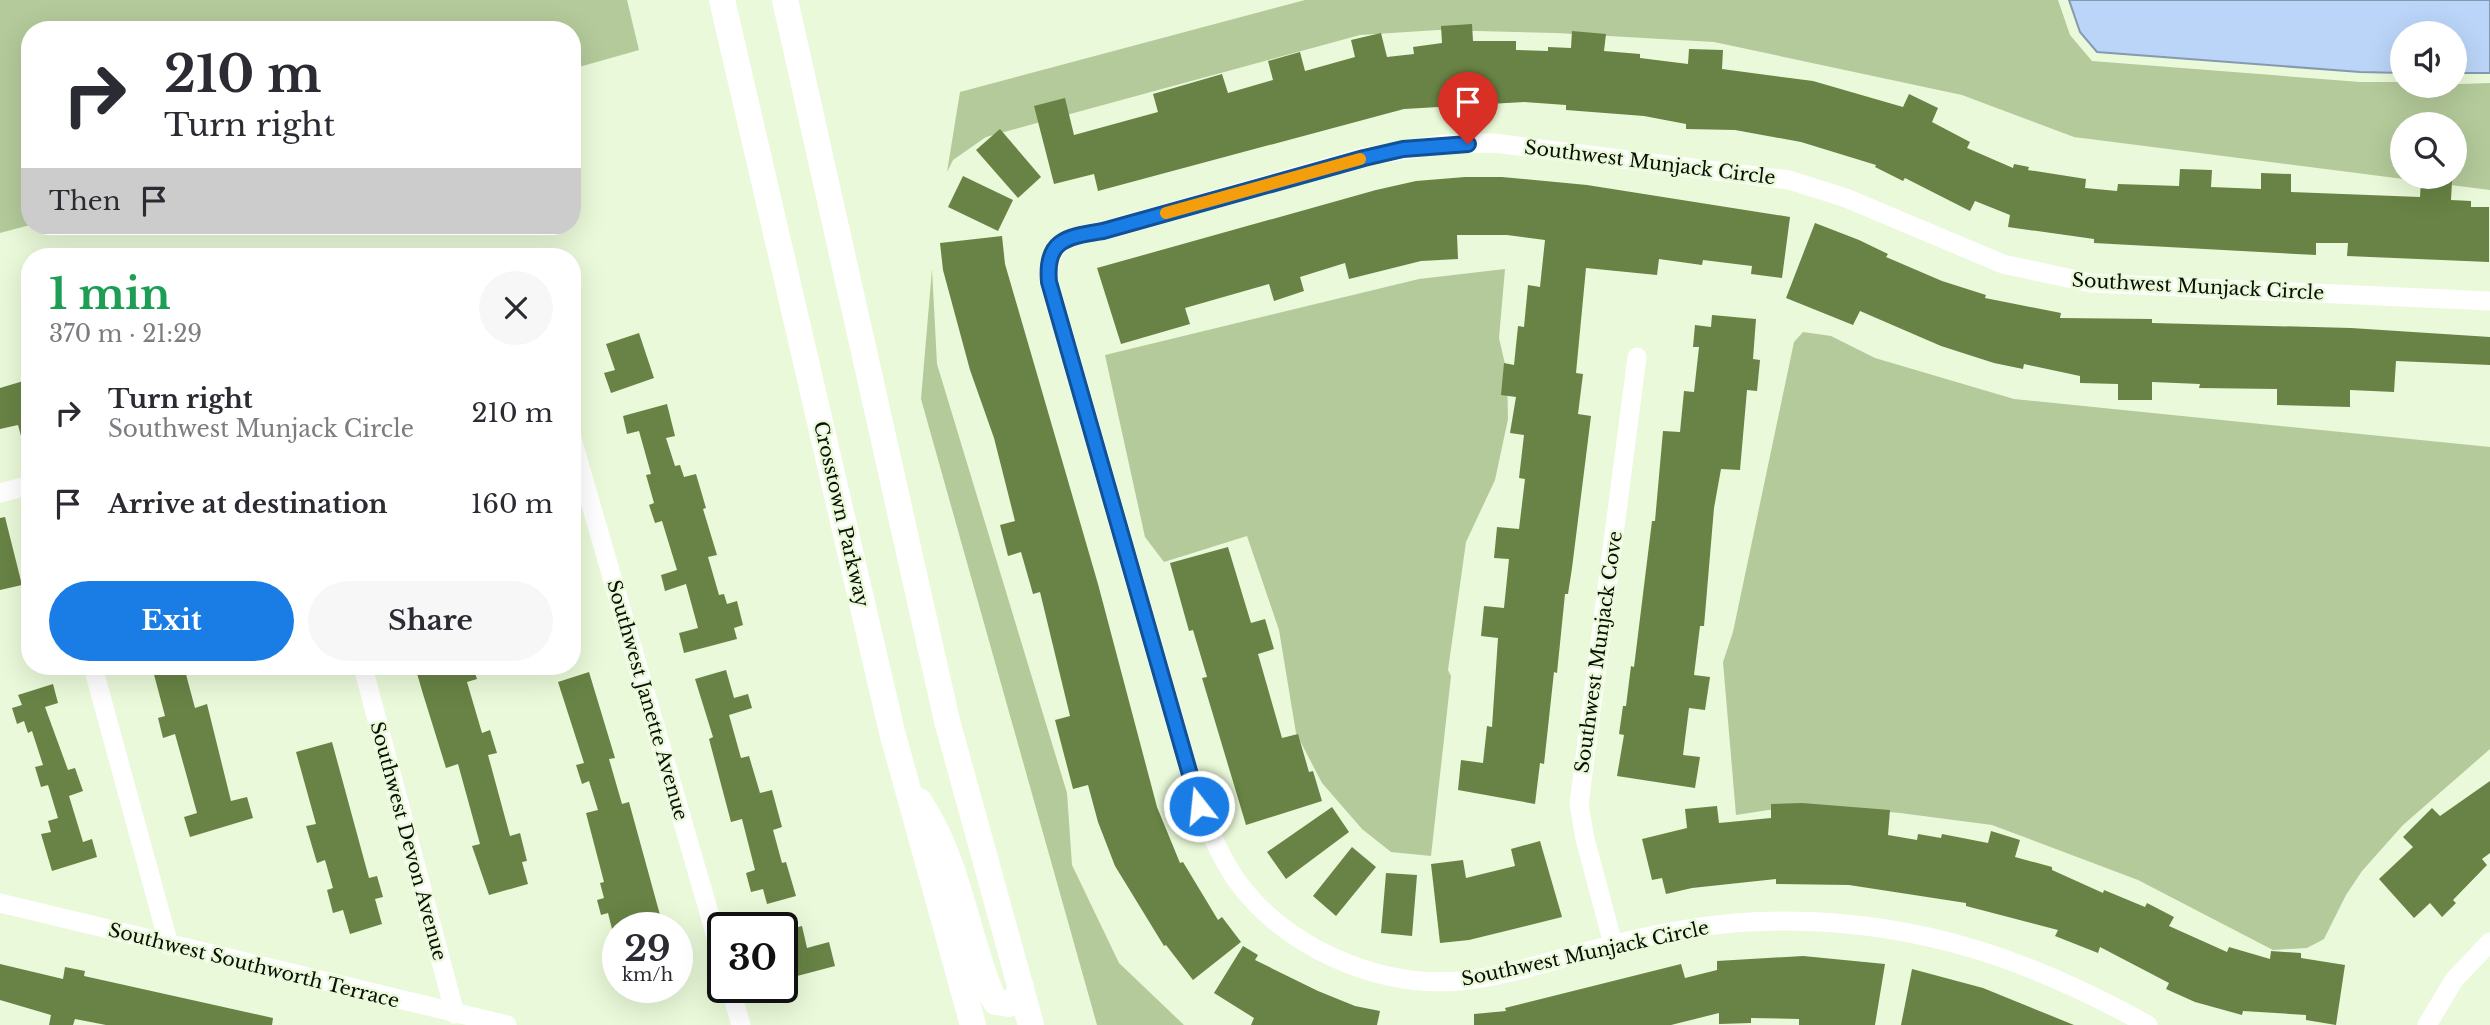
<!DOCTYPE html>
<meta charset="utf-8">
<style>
body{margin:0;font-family:"Libre Baskerville",serif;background:#f7f7f7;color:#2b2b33;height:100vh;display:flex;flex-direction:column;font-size:26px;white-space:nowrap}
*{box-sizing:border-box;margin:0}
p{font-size:23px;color:#7c7c81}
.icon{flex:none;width:38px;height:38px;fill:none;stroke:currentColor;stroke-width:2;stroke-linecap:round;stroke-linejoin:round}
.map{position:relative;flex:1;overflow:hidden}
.sheet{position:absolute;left:21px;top:248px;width:560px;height:427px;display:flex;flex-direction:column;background:#fff;border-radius:28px;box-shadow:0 7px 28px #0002}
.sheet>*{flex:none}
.hud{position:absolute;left:21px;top:21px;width:560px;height:214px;border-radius:28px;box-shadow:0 7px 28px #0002;background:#fff;color:#2b2b33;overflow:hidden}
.controls{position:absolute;left:2390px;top:21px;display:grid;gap:14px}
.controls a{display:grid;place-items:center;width:77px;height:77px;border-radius:50%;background:#fff;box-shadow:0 7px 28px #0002;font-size:35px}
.speed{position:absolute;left:602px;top:912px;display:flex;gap:14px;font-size:35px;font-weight:700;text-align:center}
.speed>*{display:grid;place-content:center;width:91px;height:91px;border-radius:50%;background:#fff;box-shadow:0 7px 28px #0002;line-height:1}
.speed small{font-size:18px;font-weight:400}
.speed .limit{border:4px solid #111;border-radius:10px;background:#fff;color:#111}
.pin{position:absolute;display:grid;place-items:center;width:60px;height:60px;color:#fff;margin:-72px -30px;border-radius:50% 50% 50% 0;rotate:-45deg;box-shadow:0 0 7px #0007}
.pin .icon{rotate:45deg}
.me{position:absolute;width:77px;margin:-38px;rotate:344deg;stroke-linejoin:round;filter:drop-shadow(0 0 5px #0008)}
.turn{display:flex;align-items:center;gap:24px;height:147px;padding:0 28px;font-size:32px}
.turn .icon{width:91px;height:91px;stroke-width:2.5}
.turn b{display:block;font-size:49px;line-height:60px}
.then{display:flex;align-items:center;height:66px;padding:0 28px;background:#0003;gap:14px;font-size:26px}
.round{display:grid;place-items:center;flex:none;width:74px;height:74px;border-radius:37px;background:#f7f7f7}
.headline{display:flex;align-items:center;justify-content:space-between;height:119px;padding:0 28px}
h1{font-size:42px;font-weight:700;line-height:52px;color:#1e9e55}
.cta{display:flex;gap:14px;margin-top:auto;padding:14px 28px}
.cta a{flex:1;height:80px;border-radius:42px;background:#1a7de6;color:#fff;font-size:28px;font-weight:700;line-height:80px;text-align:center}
.cta a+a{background:#f7f7f7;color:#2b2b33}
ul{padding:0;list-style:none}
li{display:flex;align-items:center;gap:21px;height:91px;padding:0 28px}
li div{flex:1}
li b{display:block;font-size:26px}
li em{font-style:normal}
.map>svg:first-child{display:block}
.green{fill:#b4ca9a;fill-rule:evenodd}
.water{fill:#bad5f8;stroke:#859aaf;stroke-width:2}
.building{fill:#688345}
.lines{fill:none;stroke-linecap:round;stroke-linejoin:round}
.street{stroke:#fff;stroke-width:19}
.secondary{stroke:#fff;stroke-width:26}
.route-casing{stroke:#115196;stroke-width:18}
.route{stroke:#1a7de6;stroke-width:12}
.slow{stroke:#f59e0b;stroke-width:12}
.labels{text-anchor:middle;stroke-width:5;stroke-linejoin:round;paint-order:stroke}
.street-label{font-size:19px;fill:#0a0f05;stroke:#eaf9d9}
</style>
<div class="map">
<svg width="2490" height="1025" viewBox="0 0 2490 1025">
<rect width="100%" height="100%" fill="#eaf9d9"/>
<g class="green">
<path d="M0 0H627L639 50 572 69V30H30V225L0 233Z"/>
<path d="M1305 0H2058L2070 35 2092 61 2360 82H2403V86L2490 83V190L2074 137 1962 95 1714 42 1556 33 1438 30 1360 35 986 137 953 160 947 172 960 92ZM2403 124H2455V177H2403Z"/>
<path d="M932 269 937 364 1067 793 1072 865 1119 963 1184 1025H1097L921 399Z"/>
<path d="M1505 269 1499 338 1507 373 1508 419 1495 480 1466 542 1448 670 1451 676 1431 856 1391 852 1362 829 1322 783 1296 733 1279 630 1247 536 1164 562 1145 537 1105 355 1419 279Z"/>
<path d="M1803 332 1831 336 1875 358 2014 399 2490 447V749L2403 825 2362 871 2346 895 2324 939 2307 948 2273 950 2138 880 1992 825 1900 813 1802 805 1736 815 1723 662 1733 632 1794 342Z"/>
</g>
<path class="water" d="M2069 0H2490V73H2455V33H2403V73L2360 72 2097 52 2080 32Z"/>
<g class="building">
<path d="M1472 24 1473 41H1516V50L1548 51V47L1571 48 1572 31 1606 34 1604 51 1640 54V58L1688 64 1689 49 1723 50 1722 69 1813 81 1903 107 1909 94 1938 108 1932 122 1970 142 1967 148 2013 168 2014 164 2029 167 2028 170 2086 179 2085 188 2117 191 2118 184 2179 186 2180 169 2212 170 2211 187 2261 189V173L2291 174V192L2420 197 2421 180 2452 181 2451 200 2471 201V207H2489V262L2347 256 2348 243H2316V255L2094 243V239L2008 227 2010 215 1975 201 1970 211 1905 178 1903 181 1875 167 1876 165 1801 142 1735 130 1686 129V124L1644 116 1566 110V105L1524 102 1404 109 1098 191 1094 174 1054 184 1034 106 1065 98 1074 135 1158 112 1153 94 1222 74 1228 93 1273 80 1268 61 1300 52 1305 71 1355 57 1351 40 1381 33 1387 57 1414 54 1413 47 1442 43 1441 26Z"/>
<path d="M1000 129 1041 177 1018 198 976 150Z"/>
<path d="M963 176 1013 200 998 231 948 207Z"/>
<path d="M1465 177H1502L1587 185 1790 217 1782 278 1751 274 1752 266 1703 260 1702 265 1659 259 1657 275 1586 268 1576 373 1583 374 1578 414 1591 416 1572 568 1568 594H1565L1557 673 1554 672 1544 764 1540 763 1535 804 1458 790 1461 760 1483 763 1487 726 1492 727 1498 638 1481 636 1484 606 1504 608 1509 559 1494 558 1497 527 1519 529 1525 479 1519 478 1524 435 1510 433 1516 397 1501 395 1504 363 1514 365 1518 326 1524 327 1528 285 1540 287 1545 240 1507 235H1457L1458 259 1421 261 1349 279 1345 263 1300 277 1304 291 1274 301 1269 284 1185 308 1190 324 1121 344 1097 268 1376 190 1416 181Z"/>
<path d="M1815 223 1859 240 1888 254 1886 257 1942 281 1986 295 1985 298 2061 313 2060 318 2152 319V323L2351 328 2490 337V365L2396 361 2394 392 2350 390V407L2277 405V389L2199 388 2200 384 2152 382V400H2118V384L2080 383V376L2024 364 2023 369 1994 363 1941 346 1860 311 1853 325 1786 298Z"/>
<path d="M1002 236 1005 264 1098 584 1157 807 1180 863 1183 862 1218 920 1222 917 1241 942 1193 980 1166 945 1164 946 1115 866 1098 822 1088 785 1073 789 1055 720 1070 716 1040 592 1033 594 1021 552 1008 556 1000 525 1015 521 994 438 970 370 943 270 940 243Z"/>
<path d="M1712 315 1756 319 1753 359 1760 360 1757 391 1747 390 1740 470 1721 469 1714 508 1704 626H1700L1694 675 1710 677 1705 710 1689 708 1683 755 1700 757 1695 788 1617 776 1624 735 1619 734 1623 706H1626L1631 666 1634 667 1652 521H1655L1663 431 1680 432 1684 391 1694 392 1699 347H1693L1695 325 1711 327Z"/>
<path d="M639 333 654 378 611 393 604 373 615 370 606 344Z"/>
<path d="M30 379V451H25L18 425 0 429V388Z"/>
<path d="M667 404 675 436 666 438 675 466 680 465 684 477 696 474 706 508 703 509 717 555 708 557 719 595 724 594 727 604 737 601 743 625 734 628 737 639 684 653 679 633 698 628 686 584 665 591 661 575 677 570 662 521 655 523 649 505 654 503 646 475 651 474 639 431 627 434 623 416Z"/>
<path d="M5 517 22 585 0 590V518Z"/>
<path d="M1228 547 1251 623 1265 619 1274 649 1258 654 1282 738 1298 734 1309 772 1313 771 1322 801 1246 825 1202 678 1207 677 1193 630 1189 631 1170 563Z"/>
<path d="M152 667H184L195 708 207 704 231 801 247 797 253 818 190 837 184 817 197 813 175 734 163 738 158 718 165 716Z"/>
<path d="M426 667H473L477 679 467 682 482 733 490 730 497 753 488 755 510 836 520 833 527 861 522 862 528 884 489 895 472 846 480 844 458 764 446 768 423 694 416 670Z"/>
<path d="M726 670 734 698 748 694 752 708 729 715 741 758 749 756 760 793 772 790 782 827 773 830 782 863 786 862 796 896 767 904 763 889 751 892 746 873 755 870 742 819 731 822 709 739 713 737 695 679Z"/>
<path d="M589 672 615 758 609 759 622 804 629 802 660 915 612 929 608 913 601 915 597 900 604 898 600 883 604 882 586 813 598 810 589 781 582 784 576 765 584 763 558 682Z"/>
<path d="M53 684 58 703 45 707 68 770 75 768 83 791 69 796 83 842 92 839 97 857 52 871 41 834 51 832 48 821 58 818 48 785 41 787 35 767 43 765 32 731 28 733 24 721 17 724 12 708 22 705 18 695Z"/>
<path d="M332 742 369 878 377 876 383 897 375 899 382 924 350 934 343 910 333 913 327 890 333 888 325 860 317 863 306 826 316 824 296 752Z"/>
<path d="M2490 781V853L2482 859 2487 865 2453 900 2456 903 2442 917 2430 903 2414 918 2379 879 2413 847 2403 837 2432 808 2440 816Z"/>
<path d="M1802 803 1890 810 1888 835 1917 840 1918 834 1941 838 1942 834 1988 843 1991 831 2020 840 2015 857 2052 867V870L2103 893 2104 890 2145 907 2147 903 2174 917 2169 926 2227 952 2229 947 2270 959 2271 951 2301 953V958L2345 965 2336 1025 2306 1020V1015L2243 1011 2242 1015 2195 1002 2166 989 2169 983 2100 947 2098 953 2055 936 2058 930 1966 906V903L1849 885 1776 884V879L1692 888 1666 894 1662 878 1652 880 1642 839 1687 828 1685 809 1717 806 1719 823 1771 818V804Z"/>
<path d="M1332 807 1349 832 1286 879 1267 852Z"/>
<path d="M1540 841 1562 917 1469 940 1440 943 1431 864 1463 860 1466 878 1515 866 1511 849Z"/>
<path d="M1352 847 1376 867 1336 916 1313 896Z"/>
<path d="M1386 873 1417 875 1412 936 1381 933Z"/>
<path d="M802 926 807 948 829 942 835 966 782 980V931Z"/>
<path d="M1243 946 1258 955 1255 960 1318 991 1355 1006 1380 1011 1377 1025H1251L1254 1018 1214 993Z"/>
<path d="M1803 956 1885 964 1875 1025H1799V1019L1751 1018V1023L1719 1024V1013L1671 1025H1474V1014L1506 1011 1505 1008 1681 964 1685 978 1717 970V961Z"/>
<path d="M0 964 63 979 65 967 85 971 84 976 273 1018 272 1025H106L75 1019 73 1025H49L51 1015 0 1000Z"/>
<path d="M1912 969 1983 988 2074 1025H1901Z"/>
</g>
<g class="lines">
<g class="street">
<path d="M572 439 723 961"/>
<path d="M0 493 30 485"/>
<path d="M93 667 169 945"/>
<path d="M363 667 455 1014"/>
<path d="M0 903 507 1025"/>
<path d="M1613 944 1585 839 1579 804 1637 357"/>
<path d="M730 987 741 1025"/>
<path d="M2148 1025C2031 960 1922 922 1787 921 1720 920 1653 933 1589 951 1547 962 1503 977 1460 981 1378 988 1286 948 1237 881 1221 858 1210 831 1199 806L1049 282C1046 239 1068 237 1103 231L1364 157 1441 144 1494 143 1789 180 1846 198 2003 264 2091 283 2490 301"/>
<path d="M2427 1025 2454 980 2490 942"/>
</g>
<g class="secondary">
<path d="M722 0 892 732 973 1025"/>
<path d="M785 0 947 721 1031 1025"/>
<path d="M919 801C959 861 965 930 992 996L996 1002 1009 1004 1016 1000 1021 987"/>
</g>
</g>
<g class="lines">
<defs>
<path id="route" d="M1199 806 1049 282C1045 239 1067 237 1103 231L1364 158 1403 149 1468 144"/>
</defs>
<use href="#route" class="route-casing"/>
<use href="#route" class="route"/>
<path class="slow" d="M1166 213 1360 159"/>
</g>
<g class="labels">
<g class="street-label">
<text transform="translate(1650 162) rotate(7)" y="7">Southwest Munjack Circle</text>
<text transform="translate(2198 286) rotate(3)" y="7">Southwest Munjack Circle</text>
<text transform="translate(842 514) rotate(77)" y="7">Crosstown Parkway</text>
<text transform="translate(1598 652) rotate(-82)" y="7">Southwest Munjack Cove</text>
<text transform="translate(648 700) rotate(74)" y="7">Southwest Janette Avenue</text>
<text transform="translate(409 841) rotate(75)" y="7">Southwest Devon Avenue</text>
<text transform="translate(1585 953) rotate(-12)" y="7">Southwest Munjack Circle</text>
<text transform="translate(254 965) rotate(14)" y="7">Southwest Southworth Terrace</text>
</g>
</g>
</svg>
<div class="controls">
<a><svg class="icon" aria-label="sound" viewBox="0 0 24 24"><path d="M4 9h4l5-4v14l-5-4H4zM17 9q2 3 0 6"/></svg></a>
<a><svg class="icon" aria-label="search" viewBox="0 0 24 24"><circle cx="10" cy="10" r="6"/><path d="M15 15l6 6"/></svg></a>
</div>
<div class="speed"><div>29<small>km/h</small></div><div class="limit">30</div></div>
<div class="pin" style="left:1468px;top:144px;background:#d93025"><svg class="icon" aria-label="arrive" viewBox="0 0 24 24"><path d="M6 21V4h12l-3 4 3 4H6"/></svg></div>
<svg class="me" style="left:1199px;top:806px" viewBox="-20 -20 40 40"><circle r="17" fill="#1a7de6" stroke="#fff" stroke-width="3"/><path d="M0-11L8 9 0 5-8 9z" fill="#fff"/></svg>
<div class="hud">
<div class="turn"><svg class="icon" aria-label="right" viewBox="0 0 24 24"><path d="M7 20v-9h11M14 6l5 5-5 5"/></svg><div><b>210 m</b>Turn right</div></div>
<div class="then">Then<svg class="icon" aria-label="arrive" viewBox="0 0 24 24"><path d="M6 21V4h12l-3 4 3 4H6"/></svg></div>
</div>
<section class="sheet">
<div class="headline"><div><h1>1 min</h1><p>370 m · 21:29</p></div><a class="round"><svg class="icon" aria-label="close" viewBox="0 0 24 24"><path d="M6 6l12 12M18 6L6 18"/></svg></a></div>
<ul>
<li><svg class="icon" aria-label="right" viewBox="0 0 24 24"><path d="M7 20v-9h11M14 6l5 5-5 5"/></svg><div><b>Turn right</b><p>Southwest Munjack Circle</p></div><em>210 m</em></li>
<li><svg class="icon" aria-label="arrive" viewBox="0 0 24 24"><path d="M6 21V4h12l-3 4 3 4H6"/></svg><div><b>Arrive at destination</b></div><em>160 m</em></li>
</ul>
<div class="cta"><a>Exit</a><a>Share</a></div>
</section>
</div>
